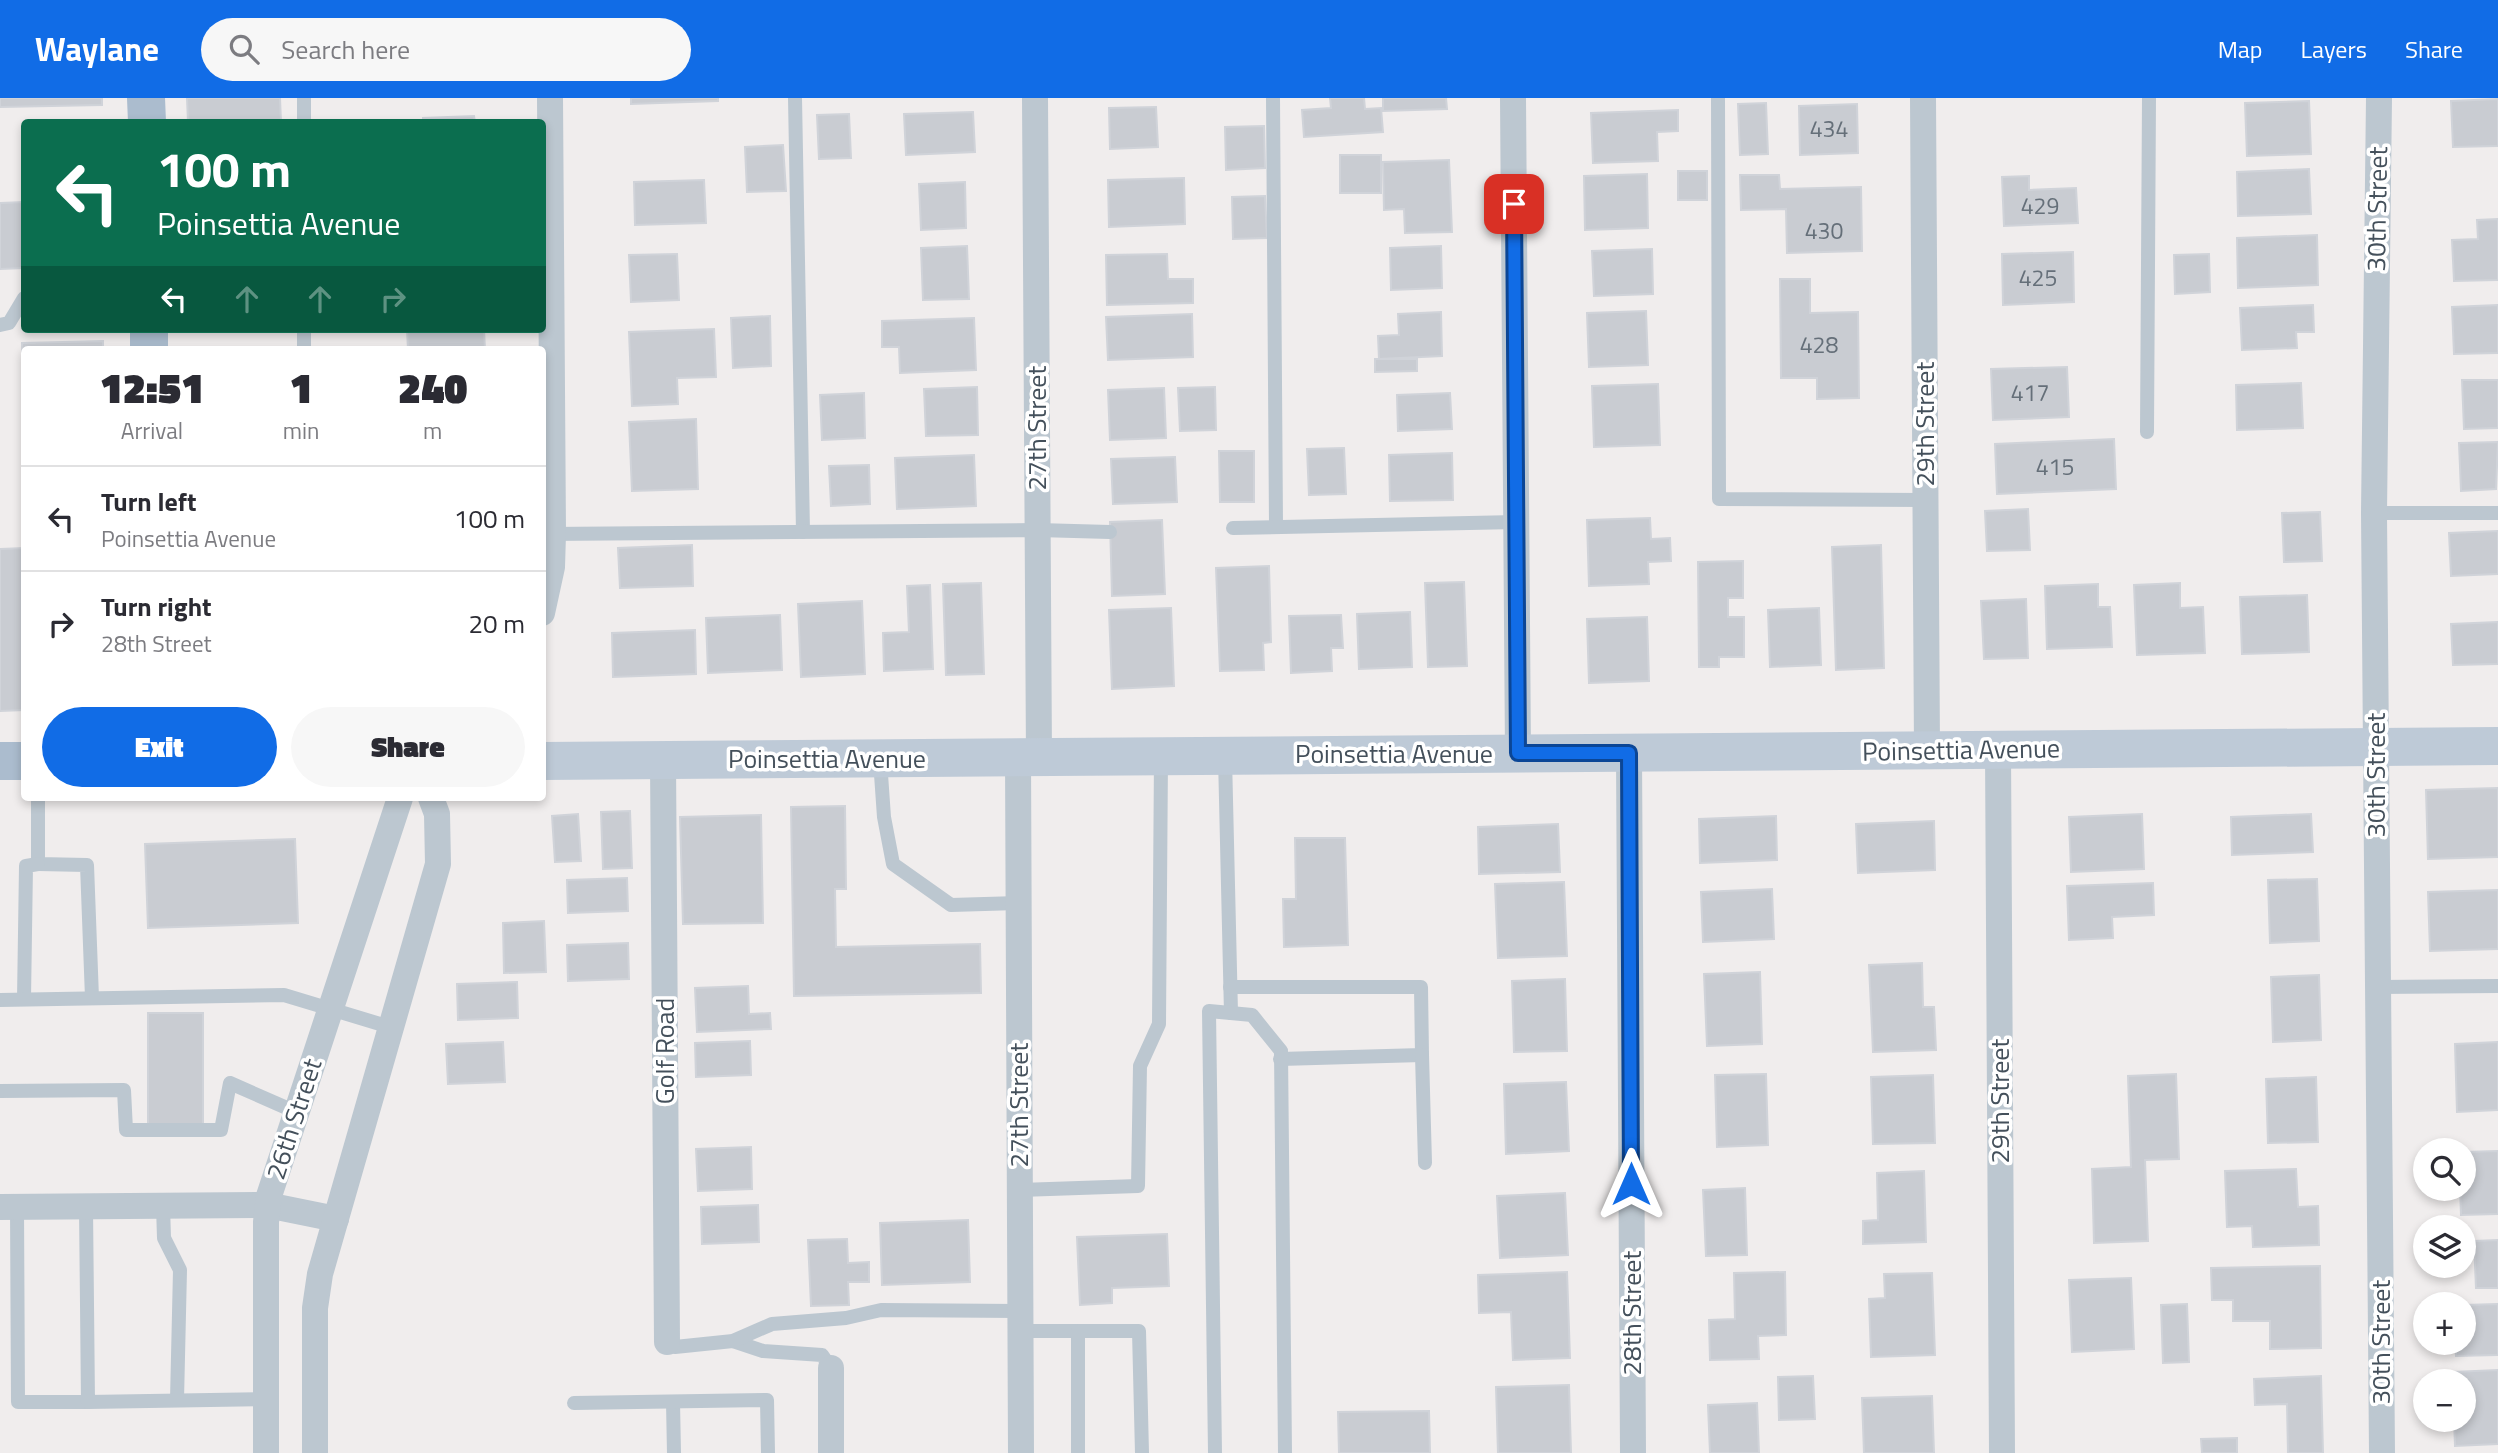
<!DOCTYPE html>
<meta charset="utf-8">
<style>
body{margin:0;font-family:"Titillium Web",sans-serif;background:#f7f7f7;color:#2b2b33;height:100vh;display:flex;flex-direction:column;font-size:26px;white-space:nowrap}
*{box-sizing:border-box;margin:0}
p{font-size:23px;color:#7c7c81}
.icon{flex:none;width:38px;height:38px;fill:none;stroke:currentColor;stroke-width:2;stroke-linecap:round;stroke-linejoin:round}
.map{position:relative;flex:1;overflow:hidden}
.sheet{position:absolute;left:21px;top:248px;width:525px;height:455px;display:flex;flex-direction:column;background:#fff;border-radius:7px;box-shadow:0 4px 10px #0003}
.sheet>*{flex:none}
.top-card{position:absolute;left:21px;top:21px;width:525px;height:214px;border-radius:7px;box-shadow:0 4px 10px #0003;background:#0b6e4f;color:#fff;overflow:hidden}
.fabs{position:absolute;left:2413px;top:1040px;display:grid;gap:14px}
.fabs a{display:grid;place-items:center;width:63px;height:63px;border-radius:50%;background:#fff;box-shadow:0 4px 10px #0003;font-size:35px}
.pin{position:absolute;display:grid;place-items:center;width:60px;height:60px;color:#fff;margin:-30px;border-radius:14px;box-shadow:0 4px 10px #0006}
.me{position:absolute;width:77px;margin:-38px;rotate:0deg;stroke-linejoin:round;filter:drop-shadow(0 0 5px #0008)}
.turn{display:flex;align-items:center;gap:24px;height:147px;padding:0 21px;font-size:32px}
.turn .icon{width:91px;height:91px;stroke-width:2.5}
.turn b{display:block;font-size:49px;line-height:60px}
.lanes{display:flex;align-items:center;height:66px;padding:0 21px;background:#0003;justify-content:center;gap:35px;direction:ltr}
.lanes .off{opacity:.35}
.eta{display:flex;justify-content:space-evenly;align-items:center;height:119px;text-align:center}
.eta b{font-size:42px;font-weight:800;line-height:49px}
.cta{display:flex;gap:14px;margin-top:auto;padding:14px 21px}
.cta a{flex:1;height:80px;border-radius:42px;background:#116ce6;color:#fff;font-size:28px;font-weight:800;line-height:80px;text-align:center}
.cta a+a{background:#f7f7f7;color:#2b2b33}
ul{padding:0;list-style:none}
li{display:flex;align-items:center;gap:21px;height:105px;padding:0 21px;border-top:2px solid #e1e1e2}
li div{flex:1}
li b{display:block;font-size:26px}
li em{font-style:normal}
header{display:flex;align-items:center;gap:42px;box-sizing:border-box;height:98px;padding:0 35px;background:#116ce6;color:#fff}
header strong{font-size:33px}
nav{display:flex;gap:38px;margin-inline-start:auto;font-size:24px}
.search{width:490px;height:63px;background:#f7f7f7;display:flex;align-items:center;gap:18px;box-sizing:border-box;padding:0 24px;border-radius:38px;color:#7c7c81;font-size:26px}
.map>svg:first-child{display:block}
.building{fill:#c9ccd2;stroke:#d0d3d9;stroke-width:2}
.lines{fill:none;stroke-linecap:round;stroke-linejoin:round}
.lane{stroke:#bcc7d0;stroke-width:14}
.street{stroke:#bcc7d0;stroke-width:26}
.secondary{stroke:#becad7;stroke-width:38}
.primary{stroke:#abbcce;stroke-width:38}
.route-casing{stroke:#0b4696;stroke-width:18}
.route{stroke:#116ce6;stroke-width:12}
.labels{text-anchor:middle;stroke-width:7;stroke-linejoin:round;paint-order:stroke}
.number-label{font-size:23px;fill:#656f79}
.street-label{font-size:26px;fill:#44505b;stroke:#fff}
</style>
<header>
<strong>Waylane</strong>
<div class="search"><svg class="icon" aria-label="search" viewBox="0 0 24 24"><circle cx="10" cy="10" r="6"/><path d="M15 15l6 6"/></svg>Search here</div>
<nav><a>Map</a><a>Layers</a><a>Share</a></nav>
</header>
<div class="map">
<svg width="2498" height="1355" viewBox="0 0 2498 1355">
<rect width="100%" height="100%" fill="#f0eded"/>
<g class="building">
<path d="M0 0H102V7L0 9Z"/>
<path d="M187 0H280L281 24H188Z"/>
<path d="M631 0H718V3L631 6Z"/>
<path d="M1330 0H1364L1365 11 1381 10 1383 34 1304 39 1302 12 1331 10Z"/>
<path d="M1383 0H1446L1447 11 1383 13Z"/>
<path d="M2498 1V48L2453 49 2451 3Z"/>
<path d="M2309 3 2311 56 2247 58 2245 5Z"/>
<path d="M1766 5 1768 56 1740 57 1738 6Z"/>
<path d="M1857 6 1858 55 1800 57 1799 8Z"/>
<path d="M1156 9 1158 49 1110 51 1109 10Z"/>
<path d="M1678 12V33L1657 34 1658 63 1593 65 1591 15Z"/>
<path d="M973 14 975 54 906 57 904 16Z"/>
<path d="M849 16 851 60 819 61 817 17Z"/>
<path d="M474 18 475 24H423V20Z"/>
<path d="M1264 28 1265 70 1226 72 1225 29Z"/>
<path d="M783 47 786 93 747 94 745 49Z"/>
<rect x="1340" y="57" width="41" height="38"/>
<path d="M1449 62 1452 134 1405 135 1404 111 1384 112 1383 64Z"/>
<path d="M2309 71 2311 116 2238 118 2237 74Z"/>
<rect x="1678" y="73" width="29" height="29"/>
<path d="M1647 76 1648 130 1585 132 1584 78Z"/>
<path d="M1740 77H1779L1780 91 1861 89 1862 153 1787 155 1786 111 1741 112Z"/>
<path d="M2029 78V92L2076 90 2078 125 2004 128 2002 79Z"/>
<path d="M1184 80 1185 126 1109 129 1108 82Z"/>
<path d="M704 82 706 125 635 127 634 84Z"/>
<path d="M965 84 966 130 921 132 919 86Z"/>
<path d="M1265 98 1267 140 1233 141 1232 99Z"/>
<path d="M24 104V170L0 171V105Z"/>
<path d="M2498 121V182L2454 183 2452 142 2478 141 2477 122Z"/>
<path d="M2317 137 2318 187 2238 190 2237 140Z"/>
<path d="M967 148 969 201 923 202 921 150Z"/>
<path d="M1441 148 1442 190 1391 192 1390 150Z"/>
<path d="M1652 151 1653 196 1594 198 1592 153Z"/>
<path d="M2073 154 2074 204 2003 207 2002 156Z"/>
<path d="M677 156 679 202 631 204 629 157Z"/>
<path d="M1167 156 1168 181H1193V205L1107 207 1106 157Z"/>
<path d="M2209 156 2210 194 2175 196 2174 157Z"/>
<path d="M1780 181H1810V215L1858 214 1859 300 1817 301V280H1781Z"/>
<path d="M2313 207 2314 234H2296L2297 250 2242 252 2240 210Z"/>
<path d="M2498 207V255L2454 256 2452 209Z"/>
<path d="M1646 213 1648 267 1589 269 1587 215Z"/>
<path d="M1441 214 1442 258 1379 261 1378 238 1399 237 1398 216Z"/>
<path d="M1192 216 1193 259 1108 262 1106 219Z"/>
<path d="M770 218 771 268 733 270 731 220Z"/>
<path d="M974 220 976 272 900 275 899 249H882V223Z"/>
<path d="M407 231H484L485 252H408Z"/>
<path d="M714 231 716 279 677 280 678 306 632 308 629 234Z"/>
<path d="M103 243V252H24L23 308 22 245Z"/>
<path d="M1375 261H1417V273L1375 274Z"/>
<path d="M2067 269 2069 319 1993 322 1991 271Z"/>
<path d="M2462 282H2498V330L2464 331Z"/>
<path d="M2301 285 2303 330 2237 332 2236 287Z"/>
<path d="M1658 286 1660 347 1594 349 1592 288Z"/>
<path d="M977 289 978 337 926 338 924 291Z"/>
<path d="M1215 289 1216 332 1180 333 1178 290Z"/>
<path d="M1164 290 1166 340 1110 342 1108 292Z"/>
<path d="M864 295 865 340 822 342 820 297Z"/>
<path d="M1450 295 1452 331 1398 333 1397 297Z"/>
<path d="M696 321 698 391 632 393 629 324Z"/>
<path d="M2114 341 2116 391 1997 396 1995 346Z"/>
<path d="M2498 344 2496 391 2461 393 2459 345Z"/>
<path d="M1344 350 1346 396 1309 397 1307 351Z"/>
<path d="M1219 353H1254V404H1220Z"/>
<path d="M1452 355 1453 402 1390 403 1389 357Z"/>
<path d="M974 357 976 408 897 411 895 360Z"/>
<path d="M1175 359 1177 404 1113 406 1111 361Z"/>
<path d="M869 367 870 406 831 408 829 368Z"/>
<path d="M2028 411 2030 452 1987 453 1985 413Z"/>
<path d="M2320 414 2322 463 2284 464 2282 415Z"/>
<path d="M1650 420 1651 441 1670 440 1671 463 1648 464 1649 486 1589 488 1587 422Z"/>
<path d="M1162 422 1165 496 1112 498 1110 424Z"/>
<path d="M2498 433V476L2451 478 2449 435Z"/>
<path d="M692 447 693 488 620 490 618 450Z"/>
<path d="M1881 447 1884 570 1836 572 1832 449Z"/>
<path d="M24 450V612L0 613V451Z"/>
<path d="M1743 463V500H1728V519H1744V559H1719V569H1699L1698 464Z"/>
<path d="M1269 468 1271 544 1263 545 1264 572 1220 573 1216 470Z"/>
<path d="M1464 484 1467 568 1428 569 1425 485Z"/>
<path d="M981 485 984 576 946 577 943 486Z"/>
<path d="M2180 485V510L2203 509 2205 555 2137 557 2134 487Z"/>
<path d="M2098 486V509H2110L2112 549 2047 551 2045 488Z"/>
<path d="M930 487 933 571 884 573 883 535 909 534 907 488Z"/>
<path d="M2307 497 2309 554 2242 556 2240 499Z"/>
<path d="M2026 501 2028 560 1984 561 1981 503Z"/>
<path d="M862 503 865 576 801 579 798 506Z"/>
<path d="M1171 510 1174 588 1112 591 1109 512Z"/>
<path d="M1819 510 1821 567 1770 569 1768 512Z"/>
<path d="M1410 514 1412 569 1359 571 1357 516Z"/>
<path d="M780 517 782 572 708 575 706 520Z"/>
<path d="M1341 517 1343 550H1331L1332 573 1291 575 1289 518Z"/>
<path d="M1647 519 1649 583 1589 585 1587 521Z"/>
<path d="M2498 524V566L2453 567 2451 526Z"/>
<path d="M695 532 696 576 613 579 612 535Z"/>
<path d="M2498 690V759L2428 761 2426 692Z"/>
<path d="M845 708 846 791H835L836 849 980 846 981 895 794 898 791 709Z"/>
<path d="M630 713 632 770 603 771 601 714Z"/>
<path d="M578 716 581 763 555 764 552 718Z"/>
<path d="M2142 716 2144 771 2071 774 2069 719Z"/>
<path d="M2311 716 2313 754 2232 757 2231 719Z"/>
<path d="M761 717 763 825 683 826 680 719Z"/>
<path d="M1776 718 1777 762 1700 765 1699 721Z"/>
<path d="M1934 723 1935 772 1858 775 1856 726Z"/>
<path d="M1558 726 1560 774 1479 776 1478 729Z"/>
<path d="M1295 740H1345L1348 847 1284 849 1283 801H1296Z"/>
<path d="M295 741 298 825 148 830 145 746Z"/>
<path d="M627 780 628 813 568 815 567 782Z"/>
<path d="M2317 781 2319 843 2270 845 2268 782Z"/>
<path d="M1564 784 1567 858 1498 860 1495 786Z"/>
<path d="M2153 785 2154 817 2112 819 2113 840 2069 842 2067 788Z"/>
<path d="M1772 791 1774 841 1703 844 1701 794Z"/>
<path d="M2498 792V851L2430 853 2428 794Z"/>
<path d="M544 823 546 874 504 875 503 825Z"/>
<path d="M628 845 629 881 568 883 567 847Z"/>
<path d="M1922 865 1923 909H1934L1936 952 1873 954 1869 867Z"/>
<path d="M1760 874 1762 946 1707 948 1704 876Z"/>
<path d="M2319 877 2321 942 2273 944 2271 879Z"/>
<path d="M1565 881 1567 953 1514 954 1512 883Z"/>
<path d="M517 884 518 920 458 922 457 886Z"/>
<path d="M748 888 749 916 770 915 771 931 697 934 695 890Z"/>
<rect x="148" y="915" width="55" height="114"/>
<path d="M750 943 751 977 696 979 695 945Z"/>
<path d="M503 944 505 984 448 986 446 946Z"/>
<path d="M2498 944V1012L2457 1014 2455 946Z"/>
<path d="M1766 976 1768 1047 1717 1049 1715 977Z"/>
<path d="M2176 976 2179 1061 2145 1062 2148 1143 2094 1145 2092 1071 2131 1069 2128 978Z"/>
<path d="M1933 977 1935 1045 1873 1046 1871 979Z"/>
<path d="M2316 979 2318 1044 2268 1045 2266 981Z"/>
<path d="M1566 984 1569 1053 1506 1056 1504 986Z"/>
<path d="M751 1049 752 1091 698 1093 696 1051Z"/>
<path d="M2498 1053V1116L2461 1117 2460 1090H2464V1054Z"/>
<path d="M2296 1071 2298 1109 2318 1108 2319 1147 2253 1149 2252 1128 2227 1129 2225 1073Z"/>
<path d="M1924 1073 1926 1144 1863 1146V1123L1878 1122 1877 1075Z"/>
<path d="M1745 1090 1747 1157 1706 1158 1703 1092Z"/>
<path d="M1565 1095 1568 1157 1500 1160 1497 1098Z"/>
<path d="M758 1107 759 1144 702 1146 701 1109Z"/>
<path d="M968 1122 970 1184 882 1187 880 1125Z"/>
<path d="M1167 1136 1169 1188 1112 1190V1205L1080 1207 1077 1139Z"/>
<path d="M847 1141 848 1165 869 1164V1184H848L849 1207 811 1208 808 1142Z"/>
<path d="M2498 1142V1190H2476L2474 1143Z"/>
<path d="M2320 1168 2321 1250 2270 1251V1223H2233V1202H2212L2211 1170Z"/>
<path d="M1567 1174 1570 1260 1513 1262 1511 1214 1479 1215 1478 1177Z"/>
<path d="M1785 1174 1786 1237 1758 1238 1759 1261 1710 1262 1709 1222 1735 1221 1734 1175Z"/>
<path d="M1932 1175 1935 1257 1871 1259 1869 1201 1885 1200 1884 1176Z"/>
<path d="M2131 1180 2134 1251 2072 1254 2069 1182Z"/>
<path d="M2187 1206 2189 1264 2163 1265 2161 1207Z"/>
<path d="M2498 1206V1257L2456 1258 2455 1244H2464V1207Z"/>
<path d="M2498 1272V1346L2455 1348 2454 1321H2464V1283H2453V1274Z"/>
<path d="M1813 1278 1815 1321 1779 1322 1778 1279Z"/>
<path d="M2321 1278 2323 1355H2288L2287 1306 2255 1307 2254 1281Z"/>
<path d="M1569 1287 1571 1355H1498L1496 1289Z"/>
<path d="M1932 1298 1934 1355H1864L1862 1300Z"/>
<path d="M1757 1305 1759 1355H1710L1708 1307Z"/>
<path d="M1429 1313 1430 1355H1339L1338 1314Z"/>
<path d="M2237 1340V1355H2202L2201 1341Z"/>
</g>
<g class="lines">
<g class="lane">
<path d="M795 0 803 434"/>
<path d="M1273 0 1276 428"/>
<path d="M1718 0 1719 401 1925 402"/>
<path d="M304 24V0"/>
<path d="M0 227 9 225 24 200"/>
<path d="M304 252V231"/>
<path d="M2147 334 2149 0"/>
<path d="M2374 415H2498"/>
<path d="M1233 430 1516 424"/>
<path d="M547 436 1038 432 1110 434"/>
<path d="M1225 659 1231 915"/>
<path d="M880 662 884 719 893 766 951 807 1019 805"/>
<path d="M38 700V766L87 767 92 900"/>
<path d="M1230 889H1421L1422 957 1280 961"/>
<path d="M2378 889 2498 888"/>
<path d="M24 901 26 768 38 766"/>
<path d="M0 902 284 897 390 929"/>
<path d="M1422 957 1425 1065"/>
<path d="M0 993 124 992 126 1032H221L230 985 296 1014"/>
<path d="M1020 1092 1138 1088 1140 968 1159 926 1161 659"/>
<path d="M163 1108 164 1140 180 1172 177 1302"/>
<path d="M17 1109 18 1304H88"/>
<path d="M86 1109 88 1304 266 1301"/>
<path d="M1021 1233H1078"/>
<path d="M733 1243 763 1253 822 1257 831 1270"/>
<path d="M667 1244 675 1249 733 1243 772 1226 846 1220 881 1212 1020 1213"/>
<path d="M673 1304 674 1355"/>
<path d="M574 1305 767 1302 768 1355"/>
<path d="M1078 1355V1233H1139L1142 1355"/>
<path d="M1215 1355 1209 913 1252 917 1281 953 1285 1355"/>
</g>
<g class="street">
<path d="M1035 0 1039 659"/>
<path d="M1513 0 1518 655"/>
<path d="M1923 0 1927 652"/>
<path d="M2379 0 2374 415 2382 1355"/>
<path d="M542 515 552 469 553 436 550 0"/>
<path d="M1998 652 2002 1355"/>
<path d="M1629 655 1633 1355"/>
<path d="M1018 659 1021 1355"/>
<path d="M663 662 667 1244"/>
<path d="M0 1109 267 1107 336 1121"/>
<path d="M831 1270V1355"/>
<path d="M266 1355V1124L269 1098 400 700"/>
<path d="M315 1355V1210L320 1176 438 766 437 716 431 700"/>
</g>
<path class="secondary" d="M542 663 2498 648"/>
<g class="primary">
<path d="M146 0 147 24"/>
<path d="M149 231V252"/>
<path d="M0 663H24"/>
</g>
</g>
<g class="lines">
<defs>
<path id="route" d="M1514 106 1518 655H1629L1631 1086"/>
</defs>
<use href="#route" class="route-casing"/>
<use href="#route" class="route"/>
</g>
<g class="labels">
<g class="number-label">
<text x="1829" y="39">434</text>
<text x="2040" y="116">429</text>
<text x="1824" y="141">430</text>
<text x="2038" y="188">425</text>
<text x="1819" y="255">428</text>
<text x="2030" y="303">417</text>
<text x="2055" y="377">415</text>
</g>
<g class="street-label">
<text transform="translate(2377 111) rotate(-89)" y="9">30th Street</text>
<text transform="translate(1925 326) rotate(-90)" y="9">29th Street</text>
<text transform="translate(1037 330) rotate(-90)" y="9">27th Street</text>
<text transform="translate(1961 652) rotate(-1)" y="9">Poinsettia Avenue</text>
<text x="1394" y="665">Poinsettia Avenue</text>
<text x="827" y="670">Poinsettia Avenue</text>
<text transform="translate(2376 677) rotate(-90)" y="9">30th Street</text>
<text transform="translate(665 953) rotate(-90)" y="9">Golf Road</text>
<text transform="translate(2000 1003) rotate(-90)" y="9">29th Street</text>
<text transform="translate(1019 1007) rotate(-90)" y="9">27th Street</text>
<text transform="translate(294 1021) rotate(-72)" y="9">26th Street</text>
<text transform="translate(1632 1215) rotate(-90)" y="9">28th Street</text>
<text transform="translate(2381 1244) rotate(-90)" y="9">30th Street</text>
</g>
</g>
</svg>
<div class="fabs">
<a><svg class="icon" aria-label="search" viewBox="0 0 24 24"><circle cx="10" cy="10" r="6"/><path d="M15 15l6 6"/></svg></a>
<a><svg class="icon" aria-label="layers" viewBox="0 0 24 24"><path d="M12 4l9 5-9 5-9-5zM3 14l9 5 9-5"/></svg></a>
<a>+</a>
<a>−</a>
</div>
<div class="pin" style="left:1514px;top:106px;background:#d93025"><svg class="icon" aria-label="arrive" viewBox="0 0 24 24"><path d="M6 21V4h12l-3 4 3 4H6"/></svg></div>
<svg class="me" style="left:1631px;top:1086px" viewBox="-20 -20 40 40"><path d="M0-17L14 15 0 8-14 15z" fill="#116ce6" stroke="#fff" stroke-width="4"/></svg>
<div class="top-card">
<div class="turn"><svg class="icon" aria-label="left" viewBox="0 0 24 24"><path d="M17 20v-9H6M10 6l-5 5 5 5"/></svg><div><b>100 m</b>Poinsettia Avenue</div></div>
<div class="lanes"><svg class="icon" aria-label="left" viewBox="0 0 24 24"><path d="M17 20v-9H6M10 6l-5 5 5 5"/></svg><svg class="icon off" aria-label="ahead" viewBox="0 0 24 24"><path d="M12 20V5M6 11l6-6 6 6"/></svg><svg class="icon off" aria-label="ahead" viewBox="0 0 24 24"><path d="M12 20V5M6 11l6-6 6 6"/></svg><svg class="icon off" aria-label="right" viewBox="0 0 24 24"><path d="M7 20v-9h11M14 6l5 5-5 5"/></svg></div>
</div>
<section class="sheet">
<div class="eta">
<div><b>12:51</b><p>Arrival</p></div>
<div><b>1</b><p>min</p></div>
<div><b>240</b><p>m</p></div>
</div>
<ul>
<li><svg class="icon" aria-label="left" viewBox="0 0 24 24"><path d="M17 20v-9H6M10 6l-5 5 5 5"/></svg><div><b>Turn left</b><p>Poinsettia Avenue</p></div><em>100 m</em></li>
<li><svg class="icon" aria-label="right" viewBox="0 0 24 24"><path d="M7 20v-9h11M14 6l5 5-5 5"/></svg><div><b>Turn right</b><p>28th Street</p></div><em>20 m</em></li>
</ul>
<div class="cta"><a>Exit</a><a>Share</a></div>
</section>
</div>
